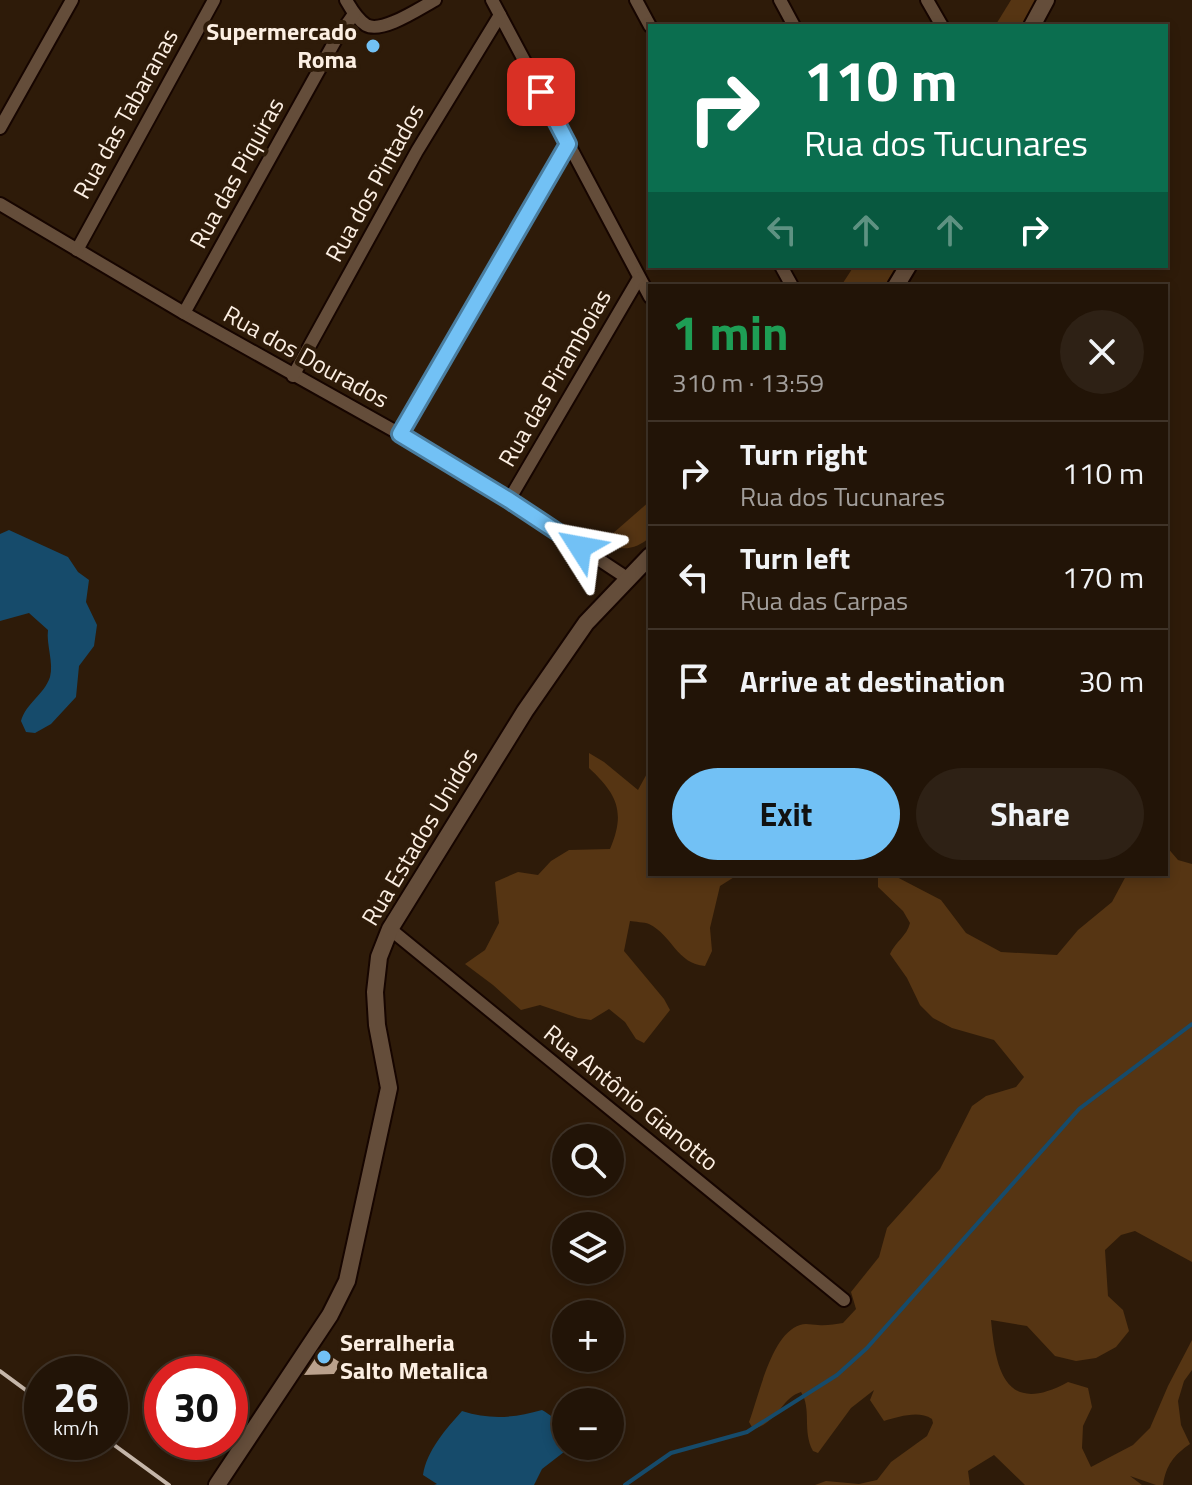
<!DOCTYPE html>
<meta charset="utf-8">
<style>
body{margin:0;font-family:"Titillium Web",sans-serif;background:#2e2115;color:#f1f3f6;height:100vh;display:flex;flex-direction:column;font-size:30px;white-space:nowrap}
*{box-sizing:border-box;margin:0}
p{font-size:26px;color:#a29e9b}
.icon{flex:none;width:44px;height:44px;fill:none;stroke:currentColor;stroke-width:2;stroke-linecap:round;stroke-linejoin:round}
.map{position:relative;flex:1;overflow:hidden}
.drawer{position:absolute;left:648px;top:284px;width:520px;height:592px;display:flex;flex-direction:column;background:#221407;border-radius:0px;box-shadow:0 4px 12px #0003,0 0 0 2px #3f3328}
.drawer>*{flex:none}
.top-card{position:absolute;left:648px;top:24px;width:520px;height:244px;border-radius:0px;box-shadow:0 4px 12px #0003,0 0 0 2px #3f3328;background:#0b6e4f;color:#fff;overflow:hidden}
.controls{position:absolute;left:552px;top:1124px;display:grid;gap:16px}
.controls a{display:grid;place-items:center;width:72px;height:72px;border-radius:50%;background:#221407;box-shadow:0 4px 12px #0003,0 0 0 2px #3f3328;font-size:40px}
.speed{position:absolute;left:24px;top:1356px;display:flex;gap:16px;font-size:40px;font-weight:700;text-align:center}
.speed>*{display:grid;place-content:center;width:104px;height:104px;border-radius:50%;background:#221407;box-shadow:0 4px 12px #0003,0 0 0 2px #3f3328;line-height:1}
.speed small{font-size:20px;font-weight:400}
.speed .limit{border:12px solid #d22;background:#fff;color:#111}
.pin{position:absolute;display:grid;place-items:center;width:68px;height:68px;color:#fff;margin:-34px;border-radius:16px;box-shadow:0 4px 12px #0006}
.me{position:absolute;width:88px;margin:-44px;rotate:304deg;stroke-linejoin:round;filter:drop-shadow(0 0 6px #0008)}
.turn{display:flex;align-items:center;gap:28px;height:168px;padding:0 24px;font-size:36px}
.turn .icon{width:104px;height:104px;stroke-width:2.5}
.turn b{display:block;font-size:56px;line-height:68px}
.lanes{display:flex;align-items:center;height:76px;padding:0 24px;background:#0003;justify-content:center;gap:40px;direction:ltr}
.lanes .off{opacity:.35}
.round{display:grid;place-items:center;flex:none;width:84px;height:84px;border-radius:42px;background:#2e2115}
.overview{display:flex;align-items:center;justify-content:space-between;height:136px;padding:0 24px}
h1{font-size:48px;font-weight:700;line-height:60px;color:#1e9e55}
.cta{display:flex;gap:16px;margin-top:auto;padding:16px 24px}
.cta a{flex:1;height:92px;border-radius:48px;background:#72c1f5;color:#111;font-size:32px;font-weight:700;line-height:92px;text-align:center}
.cta a+a{background:#2e2115;color:#f1f3f6}
ul{padding:0;list-style:none}
li{display:flex;align-items:center;gap:24px;height:104px;padding:0 24px;border-top:2px solid #3f3328}
li div{flex:1}
li b{display:block;font-size:30px}
li em{font-style:normal}
.map>svg:first-child{display:block}
.green{fill:#563513}
.water{fill:#164b6b}
.lines{fill:none;stroke-linecap:round;stroke-linejoin:round}
.stream{stroke:#164b6b;stroke-width:4}
.building{fill:#baa18c}
.minor-casing{stroke:#160500;stroke-width:16}
.tertiary-casing{stroke:#160500;stroke-width:20}
.minor{stroke:#644d3a;stroke-width:12}
.tertiary{stroke:#644d3a;stroke-width:16}
.rail{stroke:#c5b6a9;stroke-width:4}
.route-casing{stroke:#4a7d9f;stroke-width:20}
.route{stroke:#72c1f5;stroke-width:14}
.poi-dot{fill:#72c1f5;stroke:#2e1b09;stroke-width:3}
.labels{text-anchor:middle;stroke-width:8;stroke-linejoin:round;paint-order:stroke}
.poi-label{font-size:24px;font-weight:bold;fill:#fcefe3;stroke:#2e1b09;text-anchor:end}
.street-label{font-size:24px;fill:#fcefe3;stroke:#2e1b09}
</style>
<div class="map">
<svg width="1192" height="1485" viewBox="0 0 1192 1485">
<rect width="100%" height="100%" fill="#2e1b09"/>
<g class="green">
<path d="M1011 0H1042L1028 26H995Z"/>
<path d="M854 266H903L890 286H841Z"/>
<path d="M650 501V537C636 550 620 552 603 542Z"/>
<path d="M589 753 604 762 638 790 650 768V874H739L720 886 710 928 712 951 705 966C677 964 672 935 649 924 644 922 635 922 630 921L624 951 664 999 670 1010 644 1043 636 1039 625 1022 609 1009 591 1020 578 1018 540 1005 521 1010 493 985 465 964 485 950 499 923 495 882 518 872 538 875 551 861 569 850 610 849C626 812 617 794 589 768Z"/>
<path d="M1166 846 1178 860 1192 864V1262L1135 1231 1121 1235 1105 1250 1108 1296 1123 1310 1129 1331 1116 1347 1096 1358 1076 1361 1055 1356 1027 1326 991 1320C996 1372 1006 1416 1068 1382L1088 1388 1092 1407 1083 1426 1082 1448 1091 1467 1133 1445 1150 1428 1168 1386 1192 1340V1370L1184 1381 1178 1401 1181 1425 1190 1444C1174 1455 1166 1465 1163 1485H1156L1130 1476 1142 1485H1025L994 1455 968 1471 970 1485H815L826 1481 859 1484 877 1480 891 1462 927 1436 933 1423 932 1419C918 1410 899 1417 884 1421L870 1400 874 1390 851 1408 818 1453 813 1451C802 1431 812 1409 801 1392 781 1398 778 1423 753 1429L749 1422C759 1396 771 1334 800 1325 806 1323 812 1325 818 1325 826 1326 835 1324 843 1323L856 1309 851 1292 879 1257 887 1228 940 1169 972 1106 986 1096 1016 1087 1024 1077 994 1040 952 1028 933 1018 920 1005 907 978 890 954C895 942 907 936 910 923L903 911 878 887V875L891 874 941 900 966 933 1001 952 1057 955 1078 930 1112 902 1127 874H1166Z"/>
</g>
<g class="water">
<path d="M9 530 68 557 78 572 89 580 86 602 97 625 94 646 79 666 76 697 51 724 35 733 26 732 21 721C26 703 44 695 50 677 54 663 46 644 48 630L29 613 0 621V534Z"/>
<path d="M542 1410C561 1421 565 1430 564 1452L542 1469 534 1485H434L437 1484 423 1475C427 1450 446 1429 462 1411 490 1420 514 1418 542 1410Z"/>
</g>
<g class="lines">
<path class="stream" d="M625 1485 671 1453 747 1432 837 1375 867 1348 1079 1109 1192 1024"/>
</g>
<path class="building" d="M321 1350 341 1363 334 1374 304 1375Z"/>
<g class="lines">
<defs>
<g id="minor">
<path d="M346 0C351 9 357 19 366 25 382 34 420 8 435 0"/>
<path d="M492 0 650 297"/>
<path d="M636 0 650 26"/>
<path d="M780 0 794 26"/>
<path d="M927 0 942 26"/>
<path d="M0 128 72 0"/>
<path d="M0 204 184 313 400 434 509 500 627 578"/>
<path d="M77 250 214 0"/>
<path d="M781 266 792 286"/>
<path d="M184 313 335 41 354 14"/>
<path d="M293 376 417 151 500 15"/>
<path d="M400 434 568 144"/>
<path d="M509 500 639 278"/>
<path d="M390 929 844 1300"/>
</g>
<g id="tertiary">
<path d="M1032 26 1046 0"/>
<path d="M896 286 908 266"/>
<path d="M217 1485 330 1315 347 1281 389 1088 377 1025 375 992 379 957 390 929 525 711 586 623 650 556"/>
</g>
</defs>
<use href="#minor" class="minor-casing"/>
<use href="#tertiary" class="tertiary-casing"/>
<use href="#minor" class="minor"/>
<use href="#tertiary" class="tertiary"/>
<g class="rail">
<path d="M0 1371 42 1402"/>
<path d="M110 1442 169 1485"/>
</g>
</g>
<g class="lines">
<defs>
<path id="route" d="M541 92 568 144 400 434 509 500 580 547"/>
</defs>
<use href="#route" class="route-casing"/>
<use href="#route" class="route"/>
</g>
<g class="poi-dot">
<circle cx="373" cy="46" r="8"/>
<circle cx="324" cy="1357" r="8"/>
</g>
<g class="labels">
<g class="poi-label">
<text x="357" y="40">Supermercado<tspan x="357" dy="28">Roma</tspan></text>
<text x="340" y="1351" text-anchor="start">Serralheria<tspan x="340" dy="28">Salto Metalica</tspan></text>
</g>
<g class="street-label">
<text transform="translate(126 114) rotate(-61)" y="8">Rua das Tabaranas</text>
<text transform="translate(237 173) rotate(-61)" y="8">Rua das Piquiras</text>
<text transform="translate(375 183) rotate(-61)" y="8">Rua dos Pintados</text>
<text transform="translate(306 357) rotate(29)" y="8">Rua dos Dourados</text>
<text transform="translate(555 378) rotate(-60)" y="8">Rua das Piramboias</text>
<text transform="translate(420 837) rotate(-59)" y="8">Rua Estados Unidos</text>
<text transform="translate(631 1098) rotate(39)" y="8">Rua Antônio Gianotto</text>
</g>
</g>
</svg>
<div class="controls">
<a><svg class="icon" aria-label="search" viewBox="0 0 24 24"><circle cx="10" cy="10" r="6"/><path d="M15 15l6 6"/></svg></a>
<a><svg class="icon" aria-label="layers" viewBox="0 0 24 24"><path d="M12 4l9 5-9 5-9-5zM3 14l9 5 9-5"/></svg></a>
<a>+</a>
<a>−</a>
</div>
<div class="speed"><div>26<small>km/h</small></div><div class="limit">30</div></div>
<div class="pin" style="left:541px;top:92px;background:#d93025"><svg class="icon" aria-label="arrive" viewBox="0 0 24 24"><path d="M6 21V4h12l-3 4 3 4H6"/></svg></div>
<svg class="me" style="left:580px;top:547px" viewBox="-20 -20 40 40"><path d="M0-17L14 15 0 8-14 15z" fill="#72c1f5" stroke="#fff" stroke-width="4"/></svg>
<div class="top-card">
<div class="turn"><svg class="icon" aria-label="right" viewBox="0 0 24 24"><path d="M7 20v-9h11M14 6l5 5-5 5"/></svg><div><b>110 m</b>Rua dos Tucunares</div></div>
<div class="lanes"><svg class="icon off" aria-label="left" viewBox="0 0 24 24"><path d="M17 20v-9H6M10 6l-5 5 5 5"/></svg><svg class="icon off" aria-label="ahead" viewBox="0 0 24 24"><path d="M12 20V5M6 11l6-6 6 6"/></svg><svg class="icon off" aria-label="ahead" viewBox="0 0 24 24"><path d="M12 20V5M6 11l6-6 6 6"/></svg><svg class="icon" aria-label="right" viewBox="0 0 24 24"><path d="M7 20v-9h11M14 6l5 5-5 5"/></svg></div>
</div>
<section class="drawer">
<div class="overview"><div><h1>1 min</h1><p>310 m · 13:59</p></div><a class="round"><svg class="icon" aria-label="close" viewBox="0 0 24 24"><path d="M6 6l12 12M18 6L6 18"/></svg></a></div>
<ul>
<li><svg class="icon" aria-label="right" viewBox="0 0 24 24"><path d="M7 20v-9h11M14 6l5 5-5 5"/></svg><div><b>Turn right</b><p>Rua dos Tucunares</p></div><em>110 m</em></li>
<li><svg class="icon" aria-label="left" viewBox="0 0 24 24"><path d="M17 20v-9H6M10 6l-5 5 5 5"/></svg><div><b>Turn left</b><p>Rua das Carpas</p></div><em>170 m</em></li>
<li><svg class="icon" aria-label="arrive" viewBox="0 0 24 24"><path d="M6 21V4h12l-3 4 3 4H6"/></svg><div><b>Arrive at destination</b></div><em>30 m</em></li>
</ul>
<div class="cta"><a>Exit</a><a>Share</a></div>
</section>
</div>
